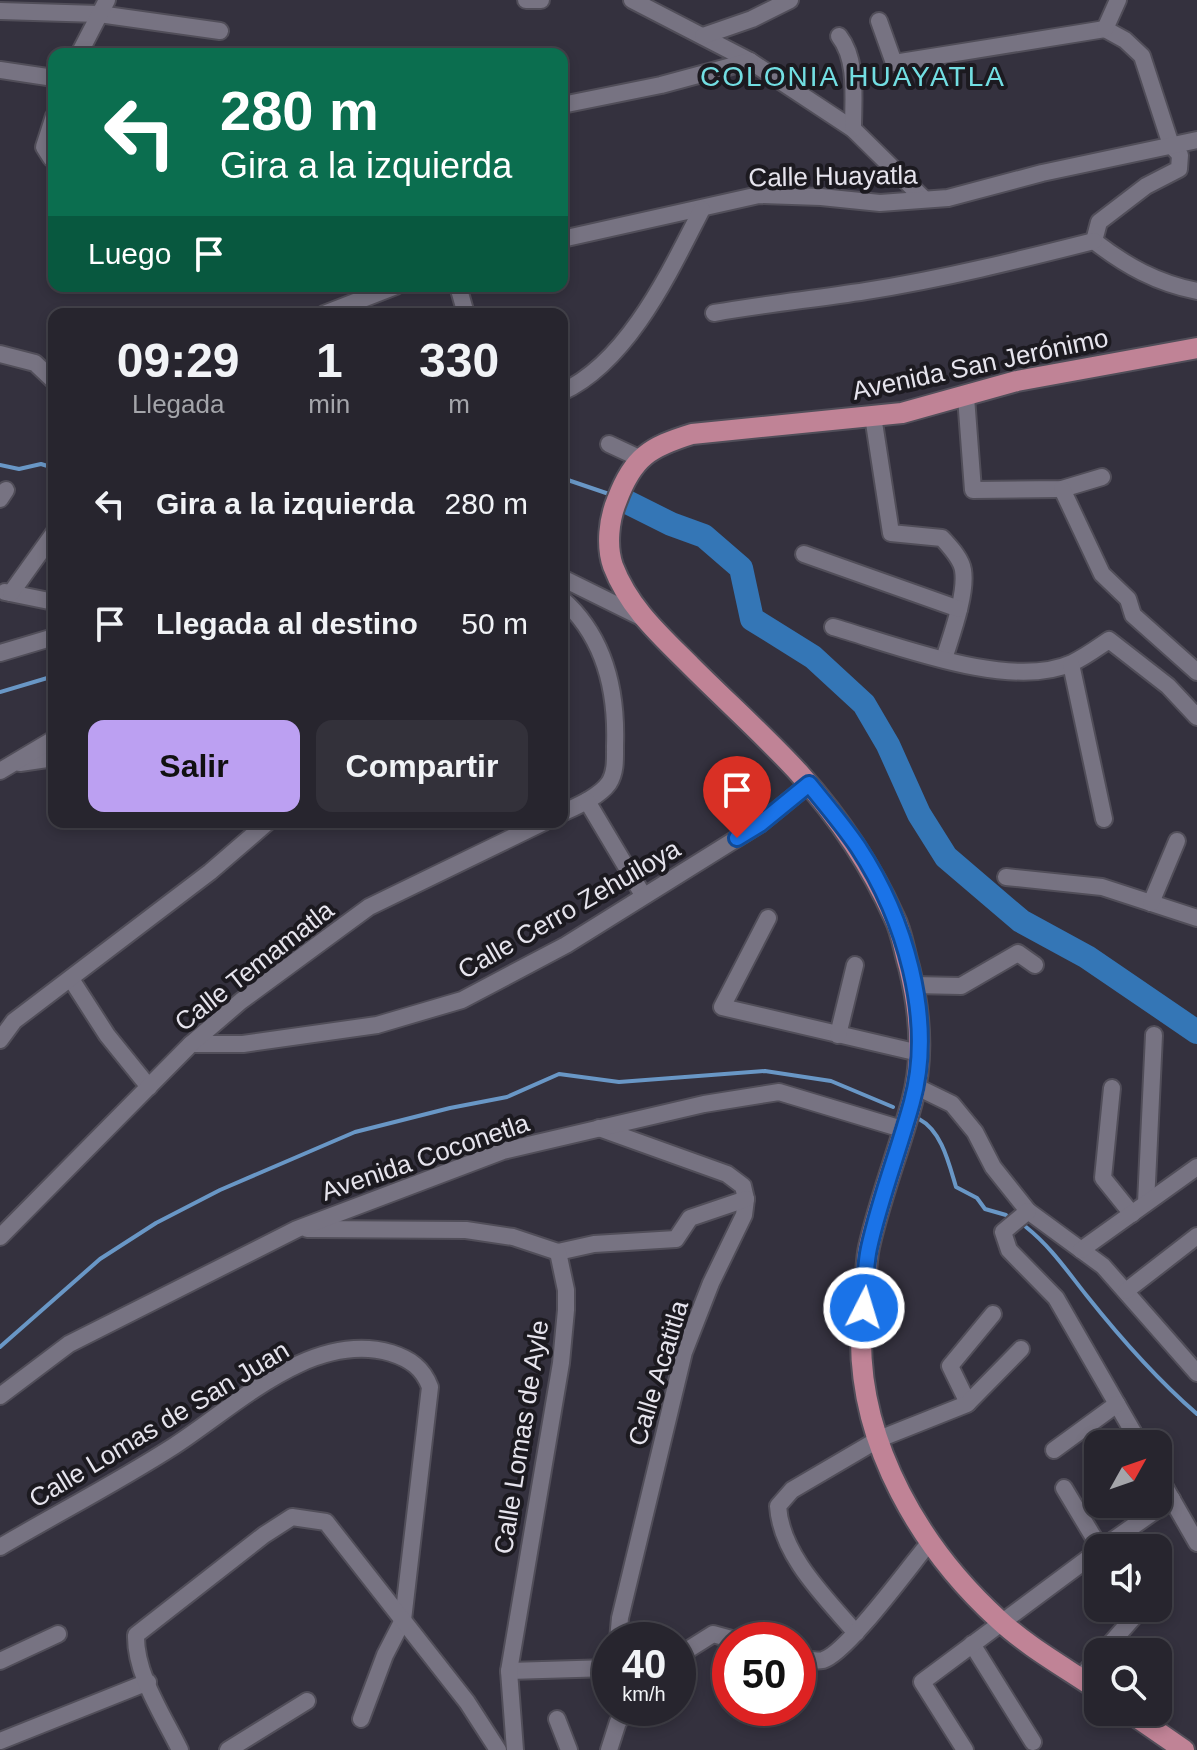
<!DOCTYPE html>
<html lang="es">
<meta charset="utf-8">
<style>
body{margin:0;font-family:Helvetica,sans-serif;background:#33313a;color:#f1f3f6;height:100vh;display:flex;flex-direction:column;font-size:30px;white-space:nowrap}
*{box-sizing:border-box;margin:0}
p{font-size:26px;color:#a4a5aa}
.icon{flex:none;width:44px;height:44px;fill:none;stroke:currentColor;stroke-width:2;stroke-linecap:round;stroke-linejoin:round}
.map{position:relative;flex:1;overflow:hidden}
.sheet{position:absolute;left:48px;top:308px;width:520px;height:520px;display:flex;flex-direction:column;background:#27252e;border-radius:16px;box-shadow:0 4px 12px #0003,0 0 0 2px #43424a}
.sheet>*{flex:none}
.guide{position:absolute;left:48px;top:48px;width:520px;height:244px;border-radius:16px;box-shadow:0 4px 12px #0003,0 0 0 2px #43424a;background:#0b6e4f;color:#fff;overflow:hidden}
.needle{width:52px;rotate:50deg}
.tools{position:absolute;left:1084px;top:1430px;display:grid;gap:16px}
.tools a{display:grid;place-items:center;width:88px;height:88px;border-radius:16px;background:#27252e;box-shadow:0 4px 12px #0003,0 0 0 2px #43424a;font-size:40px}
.speed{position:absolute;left:592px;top:1622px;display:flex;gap:16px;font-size:40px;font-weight:700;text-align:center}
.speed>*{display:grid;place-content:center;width:104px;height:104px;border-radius:50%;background:#27252e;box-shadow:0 4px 12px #0003,0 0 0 2px #43424a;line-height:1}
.speed small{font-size:20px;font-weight:400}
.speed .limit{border:12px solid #d22;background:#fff;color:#111}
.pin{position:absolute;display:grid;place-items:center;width:68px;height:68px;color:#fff;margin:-82px -34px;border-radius:50% 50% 50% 0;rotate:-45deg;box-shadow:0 0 8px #0007}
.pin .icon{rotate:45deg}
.me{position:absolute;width:88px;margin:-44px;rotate:5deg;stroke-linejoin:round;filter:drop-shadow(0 0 6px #0008)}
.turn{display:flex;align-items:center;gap:28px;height:168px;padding:0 40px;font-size:36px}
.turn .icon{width:104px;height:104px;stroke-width:2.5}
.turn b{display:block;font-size:56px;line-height:68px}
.then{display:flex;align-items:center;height:76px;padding:0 40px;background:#0003;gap:16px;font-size:30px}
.eta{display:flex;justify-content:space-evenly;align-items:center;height:136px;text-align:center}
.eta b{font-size:48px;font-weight:700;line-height:56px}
.action{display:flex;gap:16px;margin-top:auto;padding:16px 40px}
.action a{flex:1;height:92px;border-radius:16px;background:#bca0f2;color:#111;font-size:32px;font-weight:700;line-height:92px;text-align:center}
.action a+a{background:#33313a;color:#f1f3f6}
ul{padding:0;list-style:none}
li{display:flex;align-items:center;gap:24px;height:120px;padding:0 40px}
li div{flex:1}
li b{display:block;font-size:30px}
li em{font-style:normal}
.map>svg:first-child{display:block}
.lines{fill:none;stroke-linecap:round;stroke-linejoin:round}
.stream{stroke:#6997c6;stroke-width:4}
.river{stroke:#3476b6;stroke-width:24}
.minor-casing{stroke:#514e59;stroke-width:20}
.major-casing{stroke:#514e59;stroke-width:24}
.minor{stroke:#777382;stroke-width:16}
.major{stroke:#c08396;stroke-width:20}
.route-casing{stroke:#114b97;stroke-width:20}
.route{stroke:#1a73e8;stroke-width:14}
.labels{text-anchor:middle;stroke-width:8;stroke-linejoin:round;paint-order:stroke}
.street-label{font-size:26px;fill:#e6e4ed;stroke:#1c1a20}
.neighbourhood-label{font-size:28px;letter-spacing:2px;fill:#72dee2;stroke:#1c1a20}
</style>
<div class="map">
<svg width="1197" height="1750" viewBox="0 0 1197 1750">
<rect width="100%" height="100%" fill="#34313e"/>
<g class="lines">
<g class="stream">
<path d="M0 465 19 469 41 464 54 468"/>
<path d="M562 478 609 494"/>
<path d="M0 692 54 676"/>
<path d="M919 1119C942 1131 949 1164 956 1187L977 1198 985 1209 1006 1215"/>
<path d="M1026 1227C1051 1247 1067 1271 1087 1296 1118 1335 1159 1381 1197 1414"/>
<path d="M0 1347 100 1259 156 1223 220 1190 355 1132 450 1108 507 1097 559 1074 619 1082 765 1071 831 1081 893 1107"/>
</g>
<path class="river" d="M629 503 671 524 704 536 741 568 752 619 813 657 864 704 888 745 919 814 946 857 1021 921 1087 957 1197 1032"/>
<defs>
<g id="minor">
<path d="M526 0H541"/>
<path d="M632 0 750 61 853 129 924 199"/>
<path d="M0 11 99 14 220 31"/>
<path d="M879 21 894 63 1105 29"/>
<path d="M1105 29 1125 40 1142 56 1171 145 1180 155 1179 169 1146 186 1099 222 1094 241C1126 266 1157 283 1197 291"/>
<path d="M1105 29 1118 0"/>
<path d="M703 36 752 19 790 0"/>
<path d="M839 36C858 60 853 99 853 129"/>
<path d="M79 54 107 0"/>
<path d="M0 70 54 78"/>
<path d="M562 105 661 85 750 61"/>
<path d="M54 116 44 147 51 158 54 157"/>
<path d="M562 239 759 195 821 197 880 203 948 198 1042 173 1197 140"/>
<path d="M458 286 466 314"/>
<path d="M714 313C765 304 815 299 866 291 943 279 1019 260 1094 241"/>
<path d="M324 314 396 286"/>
<path d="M0 354 35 363 54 381"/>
<path d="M562 392C629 361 670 271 702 209"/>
<path d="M966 397 973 490 1062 489 1102 477"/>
<path d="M873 416 891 533 942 538C950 547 961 558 963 570 967 594 951 636 944 659"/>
<path d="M609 444 639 458"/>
<path d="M1062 489 1102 574 1128 599 1133 615 1197 672"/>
<path d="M0 499 6 490"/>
<path d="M804 554 959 609"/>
<path d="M562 578 641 617"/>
<path d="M5 592 54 602"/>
<path d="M11 593 54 533"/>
<path d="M562 599C605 637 617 691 615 746 615 758 616 772 609 783 599 797 577 806 562 813"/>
<path d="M833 627C896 645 1010 691 1072 663 1085 657 1097 648 1109 640L1168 686 1197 717"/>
<path d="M0 653 54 637"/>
<path d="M1071 664 1104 819"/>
<path d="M20 763 54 758"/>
<path d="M0 771 54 739"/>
<path d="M587 801 643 895"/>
<path d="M1006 877 1102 887 1197 918"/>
<path d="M1151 903 1177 841"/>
<path d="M768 918 722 1007 919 1053"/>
<path d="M71 979 107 1035 149 1087"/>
<path d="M913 985 961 986 1018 953 1035 965"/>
<path d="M838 1035 855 965"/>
<path d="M0 1040 14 1021 210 872 268 822"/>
<path d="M191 1044H243L377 1025 462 1000 566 945 760 824 809 784"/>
<path d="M915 1086 952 1104 975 1132 993 1167 1028 1211 1103 1266 1197 1373"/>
<path d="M1112 1088 1103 1178 1132 1214"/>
<path d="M599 1128 727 1174 743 1186 746 1199 744 1215 711 1283 684 1352 620 1618 618 1640"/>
<path d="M1146 1203 1154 1035"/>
<path d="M1028 1211 1003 1232 1009 1250 1056 1298 1140 1444"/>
<path d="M307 1229 466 1230 513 1237 558 1252 594 1244 676 1239 690 1218 746 1199"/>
<path d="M0 1237 191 1044 241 1001 369 907 544 822"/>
<path d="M1081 1250 1197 1167"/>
<path d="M1126 1291 1197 1236"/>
<path d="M0 1396 69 1344 297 1229 503 1151 704 1104 779 1092 902 1129"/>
<path d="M968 1403 950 1366 993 1314"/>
<path d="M1054 1450 1117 1404"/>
<path d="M1158 1475 1197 1543"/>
<path d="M1064 1488 1100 1548"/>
<path d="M0 1547C58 1513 118 1482 174 1446 236 1406 312 1330 391 1353 410 1359 423 1368 430 1387L403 1620 385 1655 361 1719"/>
<path d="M1102 1548 1172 1499"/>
<path d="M856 1633C825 1597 781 1555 778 1506L792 1490 879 1439 967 1404 1021 1349"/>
<path d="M972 1644 1033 1742"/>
<path d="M1103 1652 1133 1618"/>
<path d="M678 1656 713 1634 735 1640"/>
<path d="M798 1657C806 1659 814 1662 823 1660 846 1654 910 1566 929 1543"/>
<path d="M0 1661 58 1634"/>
<path d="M509 1671 610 1668"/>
<path d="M1080 1678 1098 1658"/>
<path d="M557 1719 569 1750"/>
<path d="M0 1741 148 1682"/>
<path d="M180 1750C163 1715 135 1674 136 1635L264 1535 292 1517 326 1522 467 1702 498 1750"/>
<path d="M228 1750 307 1701"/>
<path d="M515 1750 509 1671 561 1363 566 1310V1290L558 1252"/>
<path d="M609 1750 618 1722 630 1708"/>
<path d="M965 1750 922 1682 1098 1551"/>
</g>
<g id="major">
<path d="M1098 1690C1066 1668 1028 1647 999 1620 921 1549 860 1446 861 1337 861 1322 864 1307 865 1292 866 1277 866 1261 869 1247 880 1198 899 1150 912 1102 924 1058 920 1011 909 967 904 951 902 932 894 917 870 863 838 817 799 773 765 736 727 702 691 666 661 636 629 608 613 566 606 546 609 519 617 500 633 457 650 447 692 434L902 413 1017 381 1197 348"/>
<path d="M1129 1712 1184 1750"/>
</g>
</defs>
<use href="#minor" class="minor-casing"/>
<use href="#major" class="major-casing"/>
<use href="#minor" class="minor"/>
<use href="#major" class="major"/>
</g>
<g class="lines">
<defs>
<path id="route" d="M737 838 760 824 809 784C826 805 843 825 858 847 904 917 935 1018 912 1102 899 1150 880 1198 869 1248 865 1267 865 1288 864 1308"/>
</defs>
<use href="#route" class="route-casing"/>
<use href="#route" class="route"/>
</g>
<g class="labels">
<g class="street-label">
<text transform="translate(833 176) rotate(-1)" y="9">Calle Huayatla</text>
<text transform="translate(980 364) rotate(-12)" y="9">Avenida San Jerónimo</text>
<text transform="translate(569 909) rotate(-30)" y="9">Calle Cerro Zehuiloya</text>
<text transform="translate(254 966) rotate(-38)" y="9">Calle Temamatla</text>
<text transform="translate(425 1157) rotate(-19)" y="9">Avenida Coconetla</text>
<text transform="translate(658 1373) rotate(-73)" y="9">Calle Acatitla</text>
<text transform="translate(159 1424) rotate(-31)" y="9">Calle Lomas de San Juan</text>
<text transform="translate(521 1437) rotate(-81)" y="9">Calle Lomas de Ayle</text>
</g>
<g class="neighbourhood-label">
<text x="853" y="86">COLONIA HUAYATLA</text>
</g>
</g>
</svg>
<div class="tools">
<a><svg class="needle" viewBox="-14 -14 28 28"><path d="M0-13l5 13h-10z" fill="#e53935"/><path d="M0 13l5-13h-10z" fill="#a4a5aa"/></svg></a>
<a><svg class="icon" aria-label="sound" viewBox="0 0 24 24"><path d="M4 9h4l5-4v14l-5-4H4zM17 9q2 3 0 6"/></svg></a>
<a><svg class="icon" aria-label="search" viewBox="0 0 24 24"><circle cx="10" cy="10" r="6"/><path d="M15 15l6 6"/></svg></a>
</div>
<div class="speed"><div>40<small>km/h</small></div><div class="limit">50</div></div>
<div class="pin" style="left:737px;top:838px;background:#d93025"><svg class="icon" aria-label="arrive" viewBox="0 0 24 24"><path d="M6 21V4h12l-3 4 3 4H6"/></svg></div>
<svg class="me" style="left:864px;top:1308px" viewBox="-20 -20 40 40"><circle r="17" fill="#1a73e8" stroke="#fff" stroke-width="3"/><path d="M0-11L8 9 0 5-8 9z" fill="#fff"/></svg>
<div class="guide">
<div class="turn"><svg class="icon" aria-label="left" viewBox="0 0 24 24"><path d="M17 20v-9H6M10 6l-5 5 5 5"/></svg><div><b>280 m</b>Gira a la izquierda</div></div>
<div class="then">Luego<svg class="icon" aria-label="arrive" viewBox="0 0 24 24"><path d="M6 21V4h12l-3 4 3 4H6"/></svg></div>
</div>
<section class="sheet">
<div class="eta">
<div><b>09:29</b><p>Llegada</p></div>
<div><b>1</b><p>min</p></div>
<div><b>330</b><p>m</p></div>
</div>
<ul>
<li><svg class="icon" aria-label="left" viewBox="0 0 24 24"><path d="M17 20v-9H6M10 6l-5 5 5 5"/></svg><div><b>Gira a la izquierda</b></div><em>280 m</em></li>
<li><svg class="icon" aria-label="arrive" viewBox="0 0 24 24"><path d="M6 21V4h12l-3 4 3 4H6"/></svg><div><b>Llegada al destino</b></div><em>50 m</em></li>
</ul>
<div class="action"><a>Salir</a><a>Compartir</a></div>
</section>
</div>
